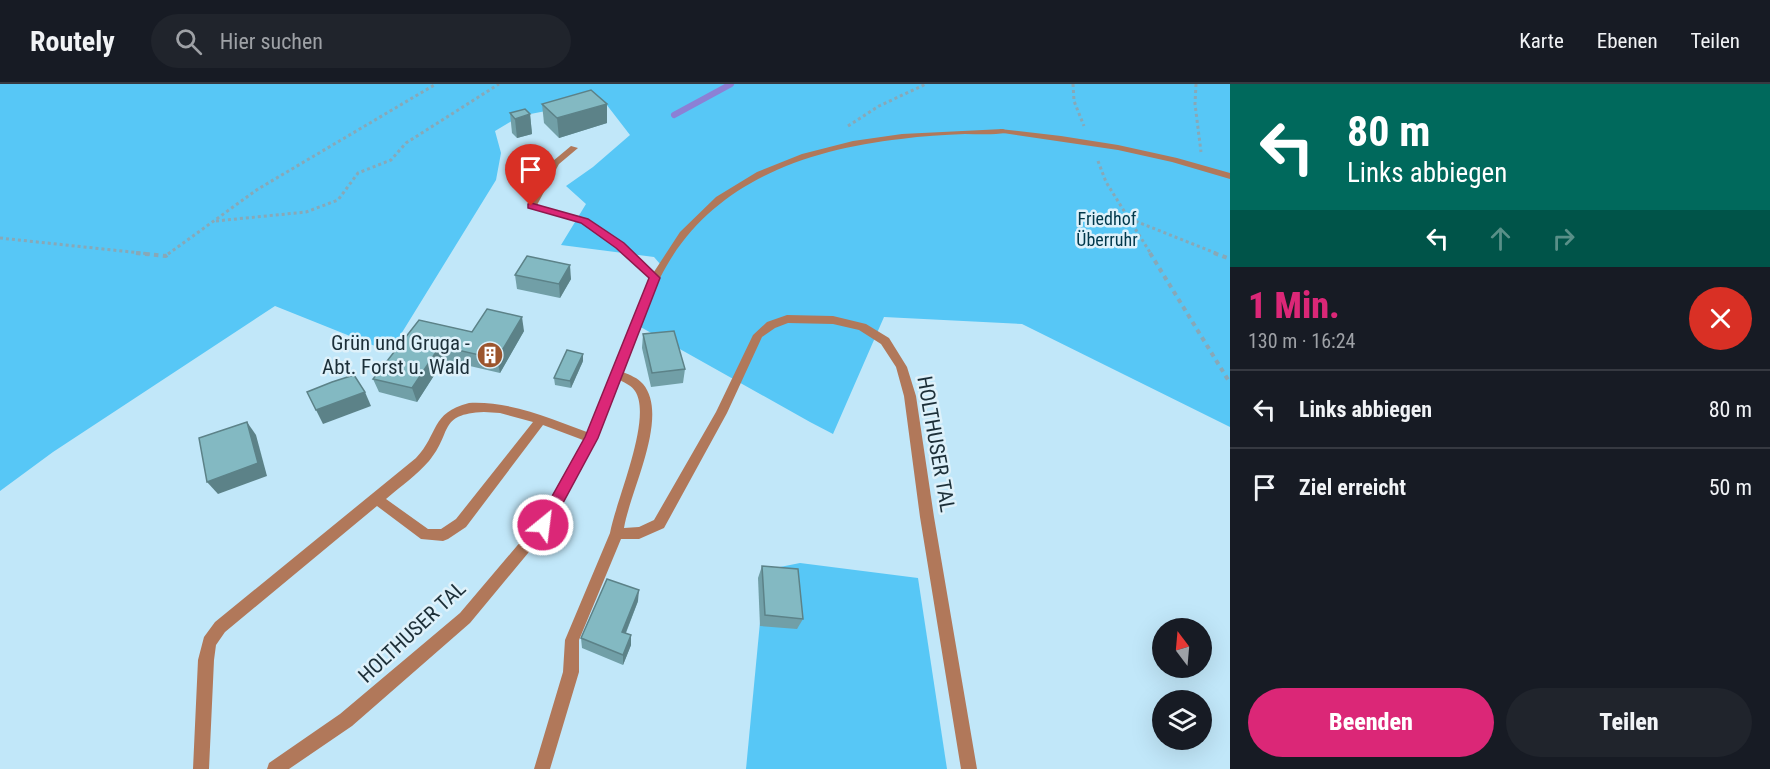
<!DOCTYPE html>
<html lang="de">
<meta charset="utf-8">
<style>
body{margin:0;font-family:"Roboto Condensed",sans-serif;background:#20242c;color:#f1f3f6;height:100vh;display:flex;flex-direction:column;font-size:22px;white-space:nowrap}
*{box-sizing:border-box;margin:0}
p{font-size:20px;color:#9ea1a6}
.icon{flex:none;width:33px;height:33px;fill:none;stroke:currentColor;stroke-width:2;stroke-linecap:round;stroke-linejoin:round}
.map{position:relative;flex:1;overflow:hidden}
.side{display:flex;flex-direction:column;background:#171b24;width:540px}
.side>*{flex:none}
.top-card{background:#00695c;color:#fff;overflow:hidden}
.needle{width:39px;rotate:344deg}
.tools{position:absolute;left:1152px;top:534px;display:grid;gap:12px}
.tools a{display:grid;place-items:center;width:60px;height:60px;border-radius:50%;background:#171b24;box-shadow:0 6px 24px #0002;font-size:30px}
.pin{position:absolute;display:grid;place-items:center;width:51px;height:51px;color:#fff;margin:-62px -26px;border-radius:50% 50% 50% 0;rotate:-45deg;box-shadow:0 0 6px #0007}
.pin .icon{rotate:45deg}
.me{position:absolute;width:66px;margin:-33px;rotate:29deg;stroke-linejoin:round;filter:drop-shadow(0 0 4px #0008)}
.turn{display:flex;align-items:center;gap:21px;height:126px;padding:0 18px;font-size:27px}
.turn .icon{width:78px;height:78px;stroke-width:2.5}
.turn b{display:block;font-size:42px;line-height:51px}
.lanes{display:flex;align-items:center;height:57px;padding:0 18px;background:#0003;justify-content:center;gap:30px;direction:ltr}
.lanes .off{opacity:.35}
.round{display:grid;place-items:center;flex:none;width:63px;height:63px;border-radius:32px;background:#20242c}
.summary{display:flex;align-items:center;justify-content:space-between;height:102px;padding:0 18px}
h1{font-size:36px;font-weight:800;line-height:45px;color:#db2777}
.action{display:flex;gap:12px;margin-top:auto;padding:12px 18px}
.action a{flex:1;height:69px;border-radius:36px;background:#db2777;color:#fff;font-size:24px;font-weight:800;line-height:69px;text-align:center}
.action a+a{background:#20242c;color:#f1f3f6}
ul{padding:0;list-style:none}
li{display:flex;align-items:center;gap:18px;height:78px;padding:0 18px;border-top:2px solid #363941}
li div{flex:1}
li b{display:block;font-size:22px}
li em{font-style:normal}
header{display:flex;align-items:center;gap:36px;box-sizing:border-box;height:84px;padding:0 30px;background:#171b24;border-bottom:2px solid #363941}
header strong{font-size:28px}
nav{display:flex;gap:33px;margin-inline-start:auto;font-size:21px}
.search{width:420px;height:54px;background:#20242c;display:flex;align-items:center;gap:15px;box-sizing:border-box;padding:0 21px;border-radius:33px;color:#9ea1a6;font-size:22px}
main{display:flex;flex:1;min-height:0}
.map>svg:first-child{display:block}
.green{fill:#57c7f6}
.lines{fill:none;stroke-linecap:round;stroke-linejoin:round}
.stream{stroke:#8c80d5;stroke-width:6}
.path-far1{stroke:#88a8b7;stroke-width:3;stroke-dasharray:3 3;stroke-linecap:butt}
.path{stroke:#88a8b7;stroke-width:4;stroke-dasharray:4.5 4.5;stroke-linecap:butt}
.lane{fill:#b1785a;fill-rule:evenodd}
.street{fill:#b1785a;fill-rule:evenodd}
.wall{fill:#719fa7}
.shaded-wall{fill:#5c8288}
.building{fill:#83b9c2;stroke:#5c8288;stroke-width:1.5}
.route{fill:#db2777;stroke:#8e194d;stroke-width:1.5}
.labels{text-anchor:middle;stroke-width:5;stroke-linejoin:round;paint-order:stroke}
.far-park-label{font-size:18px;fill:#00384b;stroke:#def1fa}
.poi-label{font-size:21px;fill:#1c2f38;stroke:#def1fa;text-anchor:end}
.street-label{font-size:21px;fill:#1c2f38;stroke:#def1fa}
</style>
<header>
<strong>Routely</strong>
<div class="search"><svg class="icon" aria-label="search" viewBox="0 0 24 24"><circle cx="10" cy="10" r="6"/><path d="M15 15l6 6"/></svg>Hier suchen</div>
<nav><a>Karte</a><a>Ebenen</a><a>Teilen</a></nav>
</header>
<main>
<div class="map">
<svg width="1230" height="685" viewBox="0 0 1230 685">
<rect width="100%" height="100%" fill="#c1e7f9"/>
<g class="green">
<path d="M0 0H1230V343L1022 240 884 233 833 350 810 338 637 241 661 181 654 173 561 161 586 120 566 102 593 83 630 51 603 16 520 32 495 47 501 69 496 96 390 268 275 222 53 368 0 407Z"/>
<path d="M800 479 918 494 947 685H746L765 486Z"/>
</g>
<g class="lines">
<path class="stream" d="M674 31 731 0"/>
<g class="path-far1">
<path d="M1073 0 1074 17 1084 42"/>
<path d="M1196 0 1195 20 1201 68"/>
<path d="M848 42 879 22 926 0"/>
<path d="M1098 77 1106 98 1151 170"/>
<path d="M1130 135 1218 170"/>
<path d="M216 137 306 128 338 116 358 89 391 76 406 59 499 0"/>
<path d="M0 154 150 170"/>
<path d="M168 170 258 105 436 0"/>
</g>
<g class="path">
<path d="M136 169 166 172 170 169"/>
<path d="M1150 169 1230 299"/>
<path d="M1214 169 1230 175"/>
</g>
<g class="lane">
<path d="M1000 45 1061 52 1118 61 1177 74 1230 89V95L1172 78 1118 66 1003 49 999 47Z"/>
<path d="M571 62 578 64 559 80 537 121 587 135 623 159 659 192V196H651L617 163 581 139 528 122 553 77Z"/>
<path d="M469 319C514 317 554 336 595 351L597 354 595 357 591 359 543 341 466 443 448 455 443 457 421 455 377 422 225 548 216 561 214 576 209 685H193L198 576 204 553 215 538 416 374C439 350 430 329 469 319ZM484 328 500 329 533 338 456 435 441 445H428L386 415C401 402 417 391 429 377 453 349 437 330 484 328Z"/>
</g>
<path class="street" d="M1003 45 1007 47 1006 49C993 51 978 50 965 50 944 51 922 52 901 55 803 66 707 100 660 194 645 224 635 257 623 288 630 291 638 294 643 300 670 332 630 407 624 444L639 443 654 436 716 328 753 251 767 238 787 231 833 232 866 240 889 254 907 283 916 312 934 433 977 685H961L920 433 904 312 896 283 881 260 859 246 833 240 788 239 775 244 762 253 727 329 664 444 639 455H621L579 556V588L550 685H534L563 588 565 556 610 449C616 416 653 334 635 307 632 302 625 299 620 296L597 354 548 445 470 539 352 642 289 685H267L269 679 340 630 460 529 538 437 585 353 650 194 680 148 716 113 757 88 802 70 853 57 902 50Z"/>
</g>
<g class="wall">
<path d="M542 20H607V39L559 54 544 39Z"/>
<path d="M510 29 530 30 532 50 517 54 512 49Z"/>
<path d="M515 191 571 195 560 214 517 205Z"/>
<path d="M419 236 472 248 524 247 500 289 444 276 417 318 379 308 373 295Z"/>
<path d="M643 250 685 285 683 299 651 303 642 264Z"/>
<path d="M583 277 571 304 555 301 554 294Z"/>
<path d="M762 482 803 535 797 545 760 542 758 494Z"/>
<path d="M638 517 626 549 631 551V561L623 581 582 564 581 554Z"/>
</g>
<g class="shaded-wall">
<path d="M607 20V39L559 54 557 34Z"/>
<path d="M530 30 532 50 517 54 515 35Z"/>
<path d="M570 181 571 195 560 214 559 200Z"/>
<path d="M522 233 524 247 500 289 497 275Z"/>
<path d="M440 262 444 276 417 318 412 304Z"/>
<path d="M583 270V277L571 304 570 297Z"/>
<path d="M365 308 371 322 323 340 316 326Z"/>
<path d="M247 338 256 351 267 392 218 410 207 398Z"/>
<path d="M639 506 638 517 622 558V548Z"/>
<path d="M631 551V561L623 581V571Z"/>
</g>
<g class="building">
<path d="M591 6 607 20 557 34 542 20Z"/>
<path d="M525 25 530 30 515 35 510 29Z"/>
<path d="M527 172 570 181 559 200 515 191Z"/>
<path d="M487 225 522 233 497 275 440 262 412 304 373 295 419 236 472 248Z"/>
<path d="M674 247 685 285 652 289 643 250Z"/>
<path d="M567 266 583 270 570 297 554 294Z"/>
<path d="M354 291 365 308 316 326 307 308 332 298Z"/>
<path d="M247 338 258 379 207 398 199 354Z"/>
<path d="M762 482 798 485 803 535 765 531Z"/>
<path d="M607 495 639 506 622 548 631 551 623 571 581 554Z"/>
</g>
<path class="route" d="M531 119 588 135 624 159 660 194 598 354 549 445 543 447 538 445 536 441 585 353 649 194 616 164 581 139 528 124V120Z"/>
<defs>
<symbol id="building-disc" viewBox="-11 -11 22 22"><circle r="9.5" fill="#9c552d" stroke="#def1fa"/><path d="M-4-6H4V6H1V3H-1V6H-4ZM-2.5-4.3h1.7v1.8h-1.7ZM.8-4.3h1.7v1.8H.8ZM-2.5-1h1.7V.8h-1.7ZM.8-1h1.7V.8H.8Z" fill="#fff"/></symbol>
</defs>
<g fill-rule="evenodd">
<use href="#building-disc" x="475" y="256" width="30" height="30"/>
</g>
<g class="labels">
<g class="far-park-label">
<text x="1107" y="141">Friedhof<tspan x="1107" dy="21">Überruhr</tspan></text>
</g>
<g class="poi-label">
<text x="470" y="266">Grün und Gruga -<tspan x="470" dy="24">Abt. Forst u. Wald</tspan></text>
</g>
<g class="street-label">
<text transform="translate(936 360) rotate(80)" y="7">HOLTHUSER TAL</text>
<text transform="translate(412 548) rotate(-43)" y="7">HOLTHUSER TAL</text>
</g>
</g>
</svg>
<div class="tools">
<a><svg class="needle" viewBox="-14 -14 28 28"><path d="M0-13l5 13h-10z" fill="#e53935"/><path d="M0 13l5-13h-10z" fill="#9ea1a6"/></svg></a>
<a><svg class="icon" aria-label="layers" viewBox="0 0 24 24"><path d="M12 4l9 5-9 5-9-5zM3 14l9 5 9-5"/></svg></a>
</div>
<div class="pin" style="left:531px;top:122px;background:#d93025"><svg class="icon" aria-label="arrive" viewBox="0 0 24 24"><path d="M6 21V4h12l-3 4 3 4H6"/></svg></div>
<svg class="me" style="left:543px;top:441px" viewBox="-20 -20 40 40"><circle r="17" fill="#db2777" stroke="#fff" stroke-width="3"/><path d="M0-11L8 9 0 5-8 9z" fill="#fff"/></svg>
</div>
<section class="side">
<div class="top-card">
<div class="turn"><svg class="icon" aria-label="left" viewBox="0 0 24 24"><path d="M17 20v-9H6M10 6l-5 5 5 5"/></svg><div><b>80 m</b>Links abbiegen</div></div>
<div class="lanes"><svg class="icon" aria-label="left" viewBox="0 0 24 24"><path d="M17 20v-9H6M10 6l-5 5 5 5"/></svg><svg class="icon off" aria-label="ahead" viewBox="0 0 24 24"><path d="M12 20V5M6 11l6-6 6 6"/></svg><svg class="icon off" aria-label="right" viewBox="0 0 24 24"><path d="M7 20v-9h11M14 6l5 5-5 5"/></svg></div>
</div>
<div class="summary"><div><h1>1 Min.</h1><p>130 m · 16:24</p></div><a class="round" style="background:#d93025;color:#fff"><svg class="icon" aria-label="close" viewBox="0 0 24 24"><path d="M6 6l12 12M18 6L6 18"/></svg></a></div>
<ul>
<li><svg class="icon" aria-label="left" viewBox="0 0 24 24"><path d="M17 20v-9H6M10 6l-5 5 5 5"/></svg><div><b>Links abbiegen</b></div><em>80 m</em></li>
<li><svg class="icon" aria-label="arrive" viewBox="0 0 24 24"><path d="M6 21V4h12l-3 4 3 4H6"/></svg><div><b>Ziel erreicht</b></div><em>50 m</em></li>
</ul>
<div class="action"><a>Beenden</a><a>Teilen</a></div>
</section>
</main>
